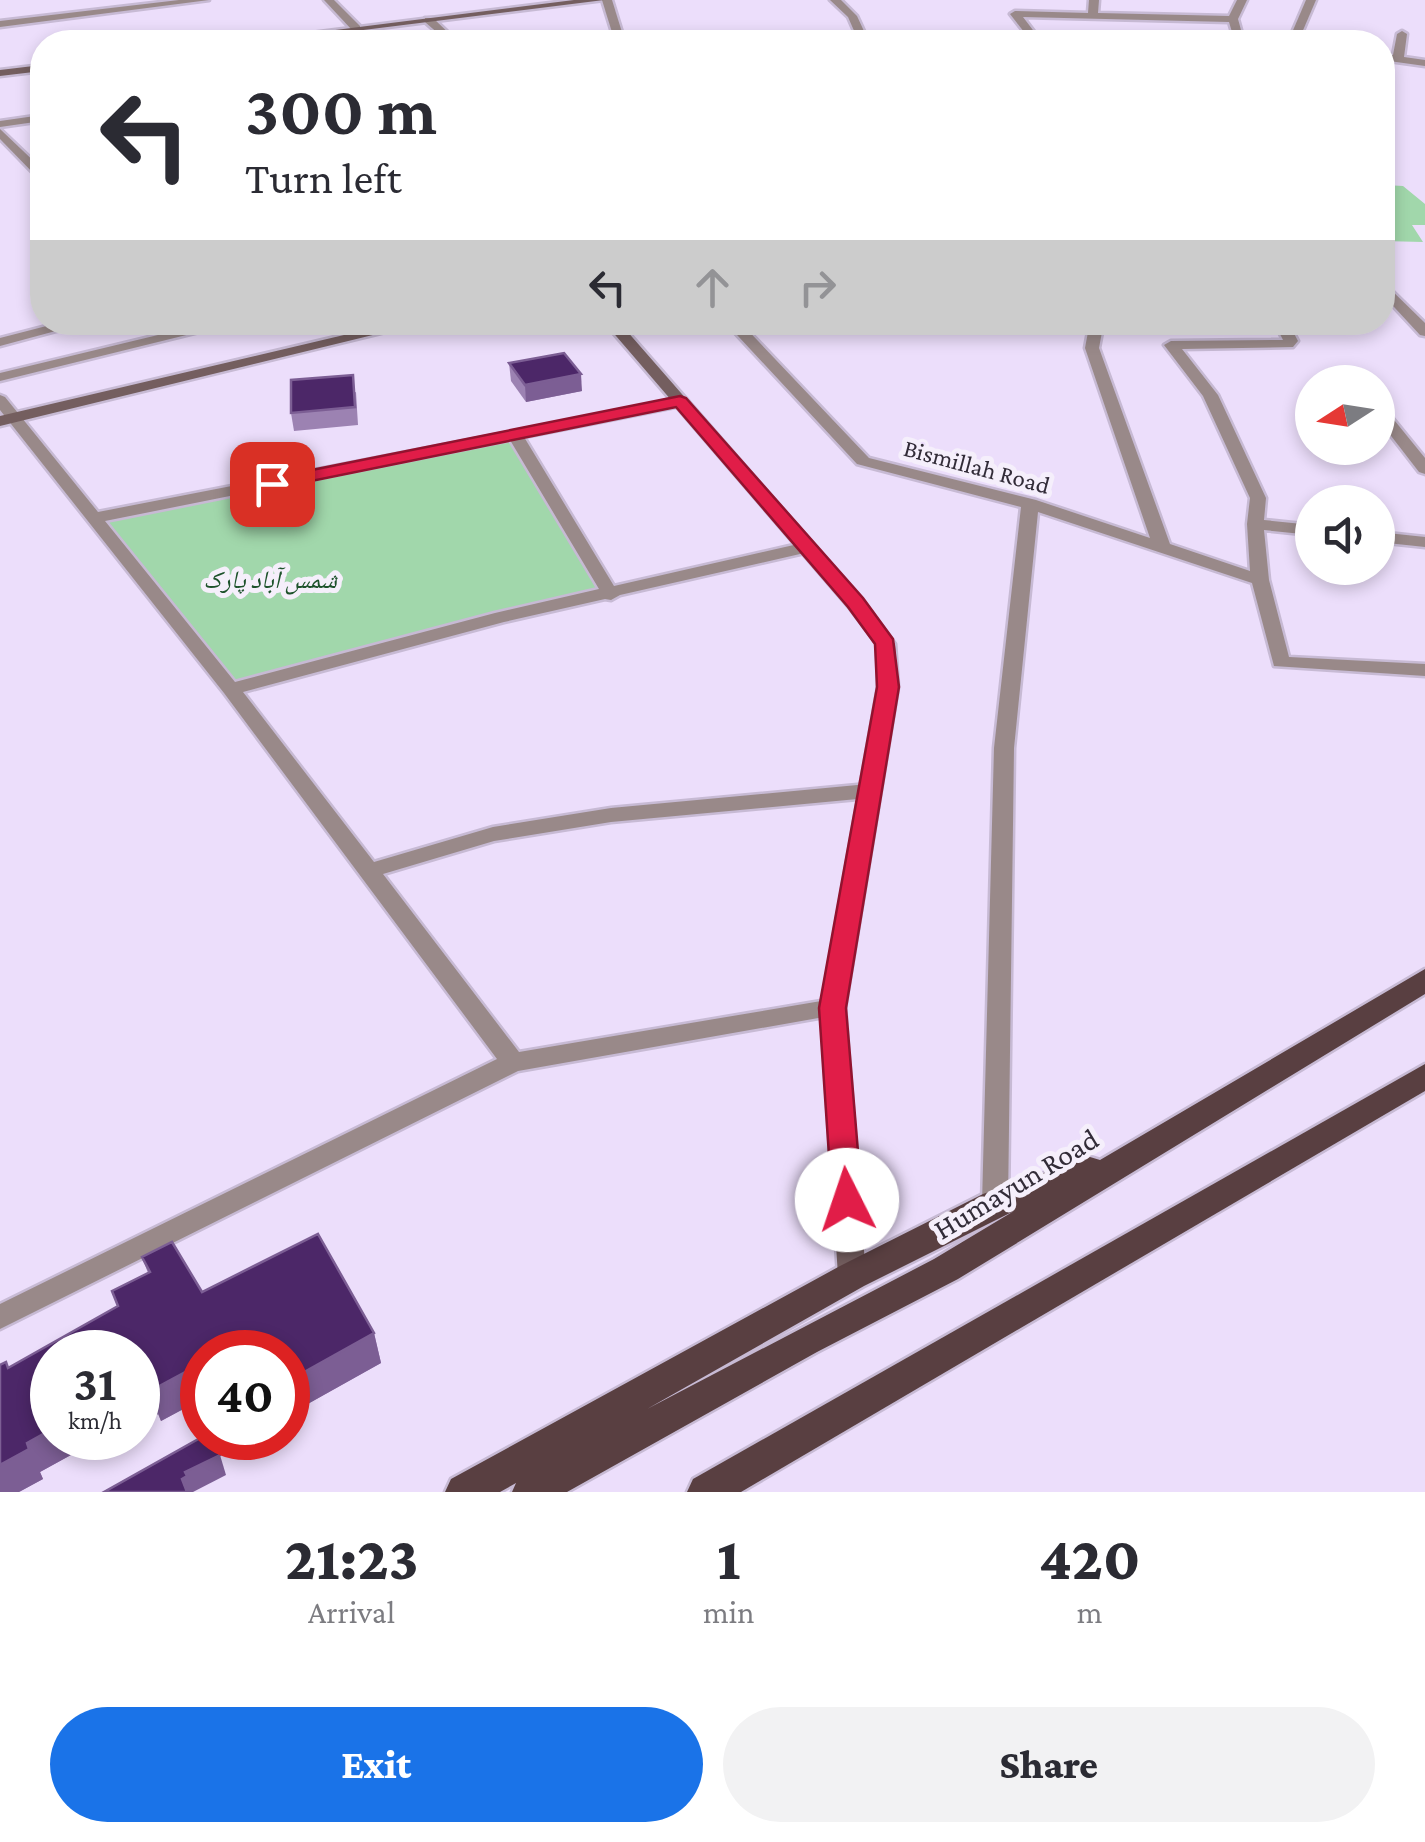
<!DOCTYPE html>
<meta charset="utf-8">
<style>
body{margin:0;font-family:"Crimson Pro","Noto Naskh Arabic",serif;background:#f2f2f3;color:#2b2b33;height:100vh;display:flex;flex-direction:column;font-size:38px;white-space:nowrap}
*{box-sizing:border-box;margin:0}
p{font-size:32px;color:#7c7c81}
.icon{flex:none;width:55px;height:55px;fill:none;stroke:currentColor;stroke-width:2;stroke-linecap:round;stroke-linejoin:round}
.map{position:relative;height:1492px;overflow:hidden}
.details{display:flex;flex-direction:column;background:#fff;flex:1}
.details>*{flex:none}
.hud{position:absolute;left:30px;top:30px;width:1365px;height:305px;border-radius:40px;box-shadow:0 5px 15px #0003;background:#fff;color:#2b2b33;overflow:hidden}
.needle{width:65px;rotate:258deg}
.fabs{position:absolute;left:1295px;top:365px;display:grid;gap:20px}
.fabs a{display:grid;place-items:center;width:100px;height:100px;border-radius:50%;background:#fff;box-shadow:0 5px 15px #0003;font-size:50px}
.speed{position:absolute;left:30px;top:1330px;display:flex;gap:20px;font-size:50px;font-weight:700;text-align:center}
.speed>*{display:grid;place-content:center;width:130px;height:130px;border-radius:50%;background:#fff;box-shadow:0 5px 15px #0003;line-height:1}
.speed small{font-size:25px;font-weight:400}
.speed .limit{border:15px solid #d22;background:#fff;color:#111}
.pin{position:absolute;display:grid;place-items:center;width:85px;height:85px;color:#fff;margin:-42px;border-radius:20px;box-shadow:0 5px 15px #0006}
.me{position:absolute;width:110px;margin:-55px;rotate:356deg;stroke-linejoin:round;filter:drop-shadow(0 0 8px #0008)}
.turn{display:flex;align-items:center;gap:35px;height:210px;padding:0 50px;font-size:45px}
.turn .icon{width:130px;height:130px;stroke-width:2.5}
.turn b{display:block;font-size:70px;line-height:85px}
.lanes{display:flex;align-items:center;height:95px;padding:0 50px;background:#0003;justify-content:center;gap:50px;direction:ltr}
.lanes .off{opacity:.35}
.eta{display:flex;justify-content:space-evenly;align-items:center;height:170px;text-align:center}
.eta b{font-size:60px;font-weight:800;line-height:70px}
.primary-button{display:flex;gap:20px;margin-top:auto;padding:20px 50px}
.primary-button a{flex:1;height:115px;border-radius:60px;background:#1a73e8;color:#fff;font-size:40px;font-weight:800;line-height:115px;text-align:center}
.primary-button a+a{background:#f2f2f3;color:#2b2b33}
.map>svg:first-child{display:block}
.green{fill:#a1d7ab}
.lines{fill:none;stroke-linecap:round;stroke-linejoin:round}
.street-casing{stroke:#c7bad4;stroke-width:5}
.secondary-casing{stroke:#c7bad4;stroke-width:5}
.primary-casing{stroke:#c7bad4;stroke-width:5}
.street{fill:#998989;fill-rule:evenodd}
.secondary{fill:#745e5f;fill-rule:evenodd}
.primary{fill:#593f41;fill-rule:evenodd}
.wall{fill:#9c82b2}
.shaded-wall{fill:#7c5e94}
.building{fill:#4c2768;stroke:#7c5e94;stroke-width:2.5}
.route{fill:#e11d48;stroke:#92132f;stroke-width:2.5}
.labels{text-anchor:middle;stroke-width:10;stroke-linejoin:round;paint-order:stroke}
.street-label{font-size:25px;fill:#322c38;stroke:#f5effb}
.park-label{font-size:25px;font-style:italic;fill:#1d522b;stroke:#f5effb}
.near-street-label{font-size:30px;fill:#322c38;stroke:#f5effb}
</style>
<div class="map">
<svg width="1425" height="1492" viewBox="0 0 1425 1492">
<rect width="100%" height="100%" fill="#ecdefb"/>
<g class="green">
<path d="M1382 181 1385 185 1403 186 1425 204V225H1412L1423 242 1383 241Z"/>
<path d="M510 439 600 591 507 609 234 684 101 520Z"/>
</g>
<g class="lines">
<defs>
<g id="street">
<path d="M179 0H209L0 27V21Z"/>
<path d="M324 0H334L360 26V30H352Z"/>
<path d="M602 0H612L625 42H615Z"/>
<path d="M830 0H841L857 16 869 42H859L848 17Z"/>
<path d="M1089 0H1099L1098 13 1229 16 1237 0H1247L1238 19 1244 41 1235 42 1229 22 1023 17 1042 42H1032L1010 14 1015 11 1088 13Z"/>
<path d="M1306 0H1316L1298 42H1288Z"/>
<path d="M425 18H433L458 42H448L425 22Z"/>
<path d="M1402 31 1407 34 1404 57 1425 60V66L1382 60V54L1393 55 1397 34Z"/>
<path d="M42 115V121L0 127V121Z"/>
<path d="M0 129 42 169V179L38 178 0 139Z"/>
<path d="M1382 281 1425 323V336L1420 335 1382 294Z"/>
<path d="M62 322H89L0 346V338Z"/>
<path d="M212 322H239L0 381V373Z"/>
<path d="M725 322H740L869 458 1036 500 1150 538 1085 348 1088 332 1083 322H1097L1102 332 1099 348 1170 544 1250 571 1247 524 1250 498 1203 396 1164 345 1171 341 1283 340 1274 322H1288L1298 341 1293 347 1182 349 1218 395 1266 498 1264 520 1312 525V535L1264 530 1269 580 1289 657 1425 664V676L1274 666 1252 583 1038 512 1014 748 1008 1204 1004 1212 995 1215 986 1212 982 1204 994 748 1021 507 857 464Z"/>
<path d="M0 395 5 397 98 512 685 398 688 401 680 406 524 437 614 586 807 542 816 547 813 551 620 595 611 600 605 599 504 622 243 692 374 862 493 827 611 808 868 784 875 786 878 791 875 796 868 798 611 822 494 841 383 874 519 1052 833 999 841 1002 845 1008 841 1014 518 1071 0 1329V1304L497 1059 224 693 0 410ZM510 440 599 589 495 613 235 682 105 521Z"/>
<path d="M1378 409 1386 410 1425 458V474L1419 472 1378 419Z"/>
<path d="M1378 532 1425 537V547L1378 542Z"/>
</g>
<g id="secondary">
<path d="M574 0H604L267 42H240Z"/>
<path d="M42 65V71L0 76V70Z"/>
<path d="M399 322H426L0 426V416Z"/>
<path d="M604 322H619L861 599 895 644 898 687 845 1008 866 1276 862 1284 852 1288 842 1284 838 1276 821 1008 878 687 877 644 849 607Z"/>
</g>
<g id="primary">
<path d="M1425 969V994L958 1279 817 1352 567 1492H512L516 1483 500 1492H445L451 1479 840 1266 983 1194 1090 1157 1100 1160ZM1014 1211 934 1259 647 1409 864 1286Z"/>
<path d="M1425 1064V1091L741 1492H687L693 1479Z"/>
</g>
</defs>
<use href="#street" class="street-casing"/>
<use href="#secondary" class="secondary-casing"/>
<use href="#primary" class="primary-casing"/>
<use href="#street" class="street"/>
<use href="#secondary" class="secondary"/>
<use href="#primary" class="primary"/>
</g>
<g class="wall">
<path d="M509 363 582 391 526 402 511 381Z"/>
<path d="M356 392 358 425 294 431 291 413Z"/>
<path d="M142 1257 202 1292 374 1333 381 1363 288 1415V1352H202V1399L161 1421 158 1414 138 1426V1352L52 1438H117L103 1446 100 1439 40 1472 43 1479 19 1492 117 1306 112 1291 148 1273Z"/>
</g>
<g class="shaded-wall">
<path d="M581 374 582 391 526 402 525 385Z"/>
<path d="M374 1333 381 1363 288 1415V1381Z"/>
<path d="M234 1346 236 1352H223Z"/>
<path d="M202 1363V1399L161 1421 150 1391Z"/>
<path d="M147 1384 158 1414 138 1426V1390Z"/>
<path d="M52 1429V1438H100V1439L40 1472 43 1479 19 1492H0V1465L27 1443Z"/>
<path d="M100 1438H117L103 1446Z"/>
<path d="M220 1455 226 1475 193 1492H186L182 1479 185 1472Z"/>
</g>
<g class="building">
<path d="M564 353 581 374 525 385 509 363Z"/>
<path d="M353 375 355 407 291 413V380Z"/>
<path d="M318 1234 374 1333 288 1381V1352H238L234 1346 223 1352H202V1363L150 1391 147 1384 138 1390V1352H52V1429L27 1443 29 1449 0 1465V1365L6 1362 8 1368 118 1306 112 1291 150 1272 142 1257 172 1242 202 1292Z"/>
<path d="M202 1437 213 1438 220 1455 185 1472 187 1476 182 1479 187 1492H104Z"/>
</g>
<path class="route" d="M680 396 686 398 863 598 893 639 899 687 846 1008 862 1200 857 1208 847 1212 836 1208 832 1200 819 1008 877 687 875 644 848 607 676 407 272 489 263 484 272 478Z"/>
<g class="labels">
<g class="street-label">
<text transform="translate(977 466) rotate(15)" y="9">Bismillah Road</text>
</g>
<g class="park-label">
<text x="270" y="588">شمس آباد پارک</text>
</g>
<g class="near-street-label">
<text transform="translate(1016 1184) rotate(-31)" y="10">Humayun Road</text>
</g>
</g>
</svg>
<div class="fabs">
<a><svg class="needle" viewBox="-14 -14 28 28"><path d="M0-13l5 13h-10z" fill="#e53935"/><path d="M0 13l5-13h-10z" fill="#7c7c81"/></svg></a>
<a><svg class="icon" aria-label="sound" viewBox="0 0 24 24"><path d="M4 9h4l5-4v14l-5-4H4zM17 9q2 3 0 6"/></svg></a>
</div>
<div class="speed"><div>31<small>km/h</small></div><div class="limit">40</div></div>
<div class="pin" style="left:272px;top:484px;background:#d93025"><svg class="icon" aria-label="arrive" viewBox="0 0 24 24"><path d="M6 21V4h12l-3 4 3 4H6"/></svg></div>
<svg class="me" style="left:847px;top:1200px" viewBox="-20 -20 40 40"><circle r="19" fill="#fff"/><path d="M0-13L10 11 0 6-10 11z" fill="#e11d48"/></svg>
<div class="hud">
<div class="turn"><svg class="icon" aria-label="left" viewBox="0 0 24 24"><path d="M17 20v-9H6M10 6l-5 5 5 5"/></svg><div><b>300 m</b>Turn left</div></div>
<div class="lanes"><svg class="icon" aria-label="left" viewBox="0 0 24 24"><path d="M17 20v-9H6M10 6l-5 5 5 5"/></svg><svg class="icon off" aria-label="ahead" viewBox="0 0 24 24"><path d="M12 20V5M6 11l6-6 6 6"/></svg><svg class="icon off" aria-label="right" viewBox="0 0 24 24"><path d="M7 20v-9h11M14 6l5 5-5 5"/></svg></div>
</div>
</div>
<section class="details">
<div class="eta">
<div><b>21:23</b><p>Arrival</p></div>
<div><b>1</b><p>min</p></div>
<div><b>420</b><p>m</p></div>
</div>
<div class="primary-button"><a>Exit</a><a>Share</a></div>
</section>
